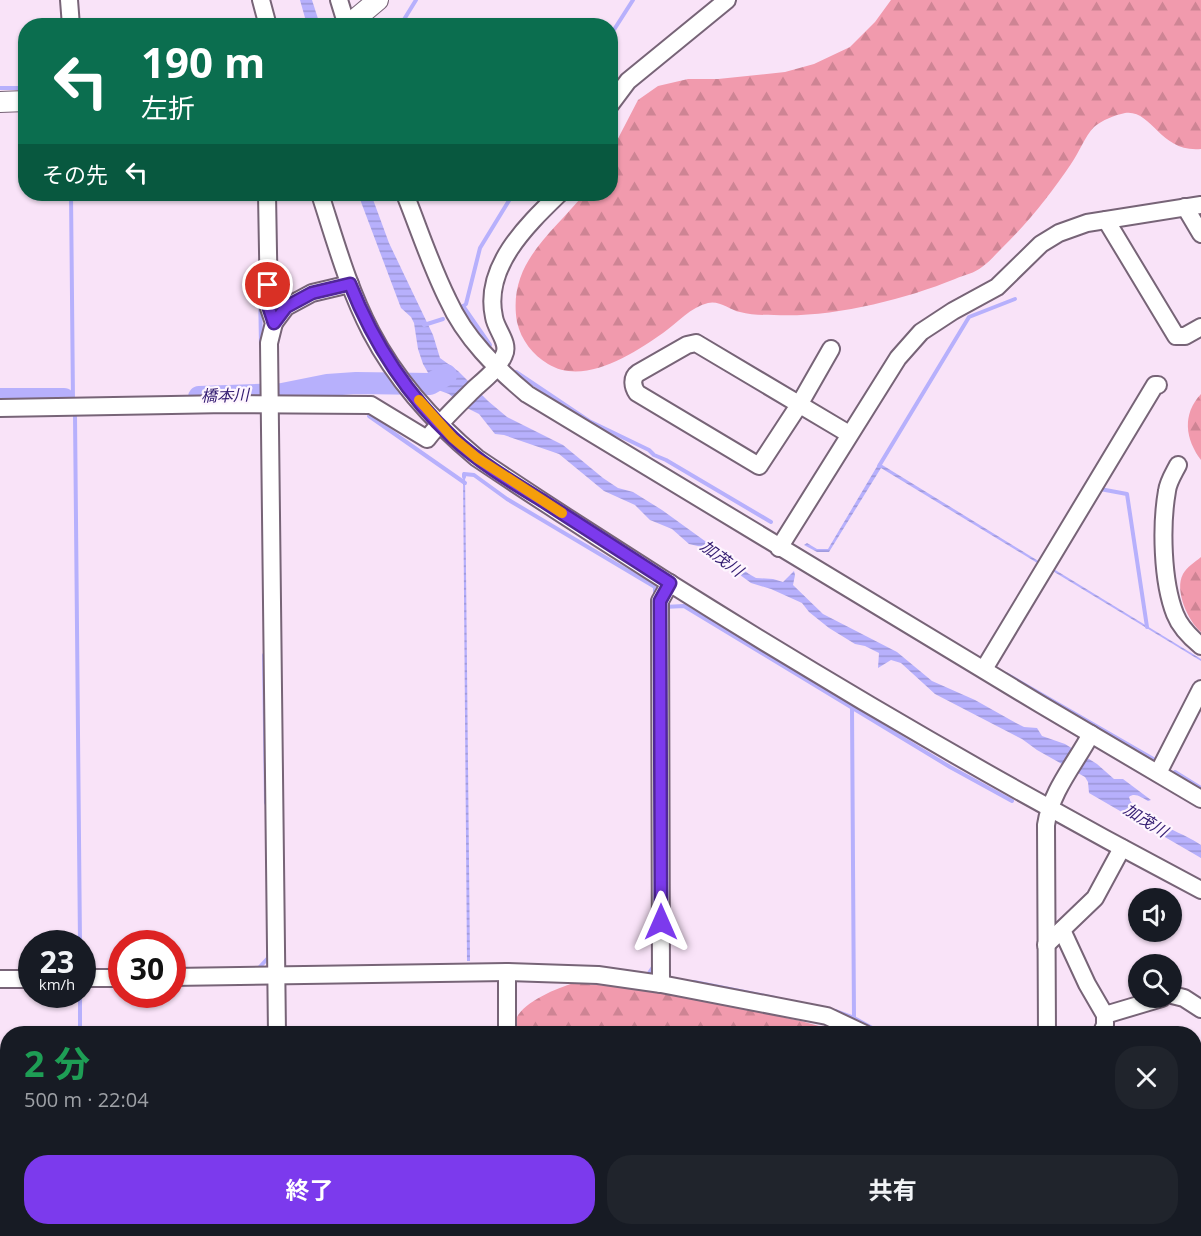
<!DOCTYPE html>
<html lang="ja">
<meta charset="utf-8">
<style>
body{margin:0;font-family:"Open Sans","Noto Sans JP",sans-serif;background:#20242c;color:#f1f3f6;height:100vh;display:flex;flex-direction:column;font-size:22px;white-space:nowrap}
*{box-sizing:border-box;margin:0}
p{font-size:20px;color:#9ea1a6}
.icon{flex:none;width:33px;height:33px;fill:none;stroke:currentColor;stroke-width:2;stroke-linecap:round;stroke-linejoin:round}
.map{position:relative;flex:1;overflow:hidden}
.panel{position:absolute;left:0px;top:1026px;width:1202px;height:210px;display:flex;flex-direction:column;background:#171b24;border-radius:24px 24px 0 0;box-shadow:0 2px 4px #0004}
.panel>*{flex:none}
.banner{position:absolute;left:18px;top:18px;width:600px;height:183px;border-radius:24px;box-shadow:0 2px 4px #0004;background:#0b6e4f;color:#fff;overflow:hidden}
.tools{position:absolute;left:1128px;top:888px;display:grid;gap:12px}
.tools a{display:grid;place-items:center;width:54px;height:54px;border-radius:50%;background:#171b24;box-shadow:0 2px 4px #0004;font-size:30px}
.speed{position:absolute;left:18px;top:930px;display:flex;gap:12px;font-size:30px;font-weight:700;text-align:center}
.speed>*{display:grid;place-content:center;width:78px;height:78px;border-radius:50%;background:#171b24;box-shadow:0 2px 4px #0004;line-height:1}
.speed small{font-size:15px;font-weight:400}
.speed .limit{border:9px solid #d22;background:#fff;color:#111}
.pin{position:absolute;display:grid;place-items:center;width:51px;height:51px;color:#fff;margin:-26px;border:3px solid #fff;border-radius:50%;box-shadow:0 2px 6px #0007}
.me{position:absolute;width:66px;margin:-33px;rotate:0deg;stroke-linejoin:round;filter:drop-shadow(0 0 4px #0008)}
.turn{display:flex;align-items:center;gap:21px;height:126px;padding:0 24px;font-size:27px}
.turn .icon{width:78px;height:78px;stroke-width:2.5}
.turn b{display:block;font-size:42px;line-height:51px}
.then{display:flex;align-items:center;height:57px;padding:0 24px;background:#0003;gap:12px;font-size:22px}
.round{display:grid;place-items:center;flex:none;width:63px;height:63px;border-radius:24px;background:#20242c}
.headline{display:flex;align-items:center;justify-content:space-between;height:102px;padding:0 24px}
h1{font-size:36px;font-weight:700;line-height:45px;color:#1e9e55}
.primary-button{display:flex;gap:12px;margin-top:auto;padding:12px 24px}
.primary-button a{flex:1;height:69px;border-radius:24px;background:#7c3aed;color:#fff;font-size:24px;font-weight:700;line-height:69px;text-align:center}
.primary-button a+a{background:#20242c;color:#f1f3f6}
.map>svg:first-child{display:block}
.forest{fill:url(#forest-firs)}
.water{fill:url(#water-rules)}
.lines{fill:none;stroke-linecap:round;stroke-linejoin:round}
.stream{stroke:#b7b0fc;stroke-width:4}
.river{stroke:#b7b0fc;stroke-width:22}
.minor-casing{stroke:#776477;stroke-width:20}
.major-casing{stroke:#776477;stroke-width:22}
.minor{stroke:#fff;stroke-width:16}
.major{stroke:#fff;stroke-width:20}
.route-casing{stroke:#51269a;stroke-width:15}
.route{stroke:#7c3aed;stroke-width:10}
.slow{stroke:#f59e0b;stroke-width:10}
.labels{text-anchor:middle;stroke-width:4.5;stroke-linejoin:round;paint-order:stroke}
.water-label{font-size:16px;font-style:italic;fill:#321b71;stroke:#fef5fe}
</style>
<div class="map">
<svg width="1201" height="1236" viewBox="0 0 1201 1236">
<defs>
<pattern id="forest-firs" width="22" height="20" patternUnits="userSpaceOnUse" patternTransform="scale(1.5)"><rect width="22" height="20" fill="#f19aad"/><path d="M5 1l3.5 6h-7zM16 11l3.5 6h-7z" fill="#ce8494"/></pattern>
<pattern id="water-rules" width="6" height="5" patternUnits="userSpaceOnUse" patternTransform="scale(1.5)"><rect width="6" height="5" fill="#b7b0fc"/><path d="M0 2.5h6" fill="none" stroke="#9c96d7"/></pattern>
</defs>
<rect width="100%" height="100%" fill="#f9e3f8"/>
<g class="forest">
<path d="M891 0H1201V149C1160 153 1152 109 1125 113 1115 115 1102 120 1094 127 1085 136 1079 153 1071 164 1050 195 1027 224 1000 250 994 256 988 263 982 267 975 273 964 275 955 279 903 300 831 318 774 315 763 315 750 315 740 312 730 310 719 300 708 303 691 307 677 323 663 333 633 354 584 386 548 364 533 355 521 340 517 322 507 263 552 234 584 194H610L611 152 638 100 658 86 688 79H718L785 72 814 64 850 47 875 22Z"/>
<path d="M1201 394V460C1185 439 1182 414 1201 394Z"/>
<path d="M1201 557V632C1188 621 1174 590 1183 574 1187 567 1195 562 1201 557Z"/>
<path d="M574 983 648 989 801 1021 844 1033 514 1034C515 1029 515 1023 516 1019 523 1002 557 988 574 983Z"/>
<path d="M1201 1081V1202L1194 1195V1082Z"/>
<path d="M1083 1229 1086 1236H722L707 1229Z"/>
</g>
<g class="water">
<path d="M300 0H312L320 25H307Z"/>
<path d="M358 194H371L389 243 433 335 440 358 458 371 488 401 507 417 563 445 603 478 618 488 633 492 662 510 716 549 728 554 734 563 749 574 756 578 773 579 783 582 794 571 795 575 793 585 823 614 897 652 932 681 975 700 1016 723 1024 727 1037 728 1042 736 1065 744 1097 764 1114 779H1123L1151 800 1148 801C1142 798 1135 792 1129 797 1132 816 1185 833 1201 845V858L1089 793 1088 782 1085 777 1037 750 1022 739 935 694 901 663 891 660 878 668 879 653 865 646 855 644 829 628 809 612 802 603 771 589 751 583 702 547 689 544 672 529 650 520 635 505 604 491 559 454 504 435 495 434 479 414 463 406 449 394 438 390 423 364 418 349 414 323 411 317 401 308Z"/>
<path d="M879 463 1040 562 1039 564 881 468 829 552H817L804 545 807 543 817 549H828Z"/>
<path d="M463 472H465L470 961H467Z"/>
<path d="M1052 568 1201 659V661L1051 570Z"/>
</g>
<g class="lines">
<g class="stream">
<path d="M400 26 416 0"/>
<path d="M610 36 633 0"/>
<path d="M0 88H26"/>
<path d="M71 194 73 400"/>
<path d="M260 287 261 346"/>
<path d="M463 306 490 345"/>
<path d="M460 309 466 304 480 248 513 194"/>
<path d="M424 325 443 319"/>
<path d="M516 372 589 421 649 450 654 455 666 460 771 522"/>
<path d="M75 415 80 944"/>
<path d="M369 416 465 483"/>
<path d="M879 466 969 317 1015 299"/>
<path d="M464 477V474L474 475 507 499 655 587V597"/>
<path d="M1100 489 1127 494 1147 627"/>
<path d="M664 607 684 606 950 767 1012 801"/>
<path d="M264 655 266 803"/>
<path d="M1006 674 1155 760"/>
<path d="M852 708 854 1018"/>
<path d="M1175 772 1201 788"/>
<path d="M257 970 268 958V955"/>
<path d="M647 976 655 964"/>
<path d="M694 982 775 998"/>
<path d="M80 994V1034"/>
<path d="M835 1011 854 1018 883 1034"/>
<path d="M83 1228V1236"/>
<path d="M272 1228V1236"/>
</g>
<g class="river">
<path d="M199 397 282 394 327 385 356 383 430 384 446 375"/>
<path d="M0 399H64"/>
</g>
<defs>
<g id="minor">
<path d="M69 0 71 26"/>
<path d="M261 0 268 26"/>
<path d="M339 0 347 26"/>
<path d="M610 105 628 81 727 0"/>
<path d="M267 194 269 308 274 323 269 343 277 1034"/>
<path d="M320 194C335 240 348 288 371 332 396 380 435 423 477 458 710 614 952 759 1201 890"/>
<path d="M405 194C419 229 431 266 448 300 465 338 496 368 527 394L1040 704 1201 799"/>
<path d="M1185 207 1201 234"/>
<path d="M1106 220 1176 336H1185L1201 327"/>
<path d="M274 323 286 307 312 293 350 284"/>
<path d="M831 349 799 405 759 466 637 393C633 387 631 378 638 373L687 345 696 343 849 434"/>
<path d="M0 408 228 404 371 405 427 439C441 421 458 405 474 389 485 379 498 369 504 355 510 343 496 330 494 317 483 267 527 225 559 194"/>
<path d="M1178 465C1174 473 1168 482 1167 491 1161 525 1162 581 1175 614 1180 627 1190 637 1201 646"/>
<path d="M779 548 898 358 921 332 953 311 997 287 1041 244 1059 233 1087 223 1201 205"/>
<path d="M984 669 1155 385H1158"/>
<path d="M1158 773 1201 689"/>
<path d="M1062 930 1087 984 1105 1015"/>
<path d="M1046 945 1095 898 1122 848"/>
<path d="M507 972V1034"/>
<path d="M172 977 507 972 598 975 661 984 827 1016 865 1034"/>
<path d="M82 978H122"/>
<path d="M0 979H32"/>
<path d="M661 984 660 601 670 583"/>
<path d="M1172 995 1184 998 1201 1009"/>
<path d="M1047 1034 1046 825C1051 791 1075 764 1091 734"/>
<path d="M1101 1034 1105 1025V1015L1162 998"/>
<path d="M280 1228V1236"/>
<path d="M667 1236V1228"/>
</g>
<g id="major">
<path d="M347 26 378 0"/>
<path d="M0 102 26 101"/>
</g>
</defs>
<use href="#minor" class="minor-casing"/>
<use href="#major" class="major-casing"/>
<use href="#minor" class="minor"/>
<use href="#major" class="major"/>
</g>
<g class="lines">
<defs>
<path id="route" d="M268 285 269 308 274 323 286 307 312 293 350 284C373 342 407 395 453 438 480 463 512 482 543 501 585 528 628 556 670 583L660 601 661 922"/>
</defs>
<use href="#route" class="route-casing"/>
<use href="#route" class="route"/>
<path class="slow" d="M419 400 453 438 477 458 562 513"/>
</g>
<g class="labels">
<g class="water-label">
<text transform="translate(225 395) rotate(-1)" y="6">橋本川</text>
<text transform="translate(722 558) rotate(37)" y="6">加茂川</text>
<text transform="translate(1146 820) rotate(32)" y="6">加茂川</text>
</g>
</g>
</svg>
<div class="tools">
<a><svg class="icon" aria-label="sound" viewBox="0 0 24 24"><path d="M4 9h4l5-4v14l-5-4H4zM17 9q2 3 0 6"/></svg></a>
<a><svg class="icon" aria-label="search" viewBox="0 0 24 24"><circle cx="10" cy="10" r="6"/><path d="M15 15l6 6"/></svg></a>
</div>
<div class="speed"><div>23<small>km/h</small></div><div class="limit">30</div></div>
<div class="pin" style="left:268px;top:285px;background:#d93025"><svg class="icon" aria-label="arrive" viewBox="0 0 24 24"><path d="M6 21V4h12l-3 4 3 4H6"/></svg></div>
<svg class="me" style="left:661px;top:922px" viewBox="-20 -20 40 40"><path d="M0-17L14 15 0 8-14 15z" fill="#7c3aed" stroke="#fff" stroke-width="4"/></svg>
<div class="banner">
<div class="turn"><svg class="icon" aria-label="left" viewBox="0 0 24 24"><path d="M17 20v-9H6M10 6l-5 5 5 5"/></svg><div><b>190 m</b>左折</div></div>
<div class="then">その先<svg class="icon" aria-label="left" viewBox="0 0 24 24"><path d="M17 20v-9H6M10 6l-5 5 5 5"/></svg></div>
</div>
<section class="panel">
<div class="headline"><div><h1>2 分</h1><p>500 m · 22:04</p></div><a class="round"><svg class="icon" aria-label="close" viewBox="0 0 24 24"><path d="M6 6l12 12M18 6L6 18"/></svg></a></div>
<div class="primary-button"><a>終了</a><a>共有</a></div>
</section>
</div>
